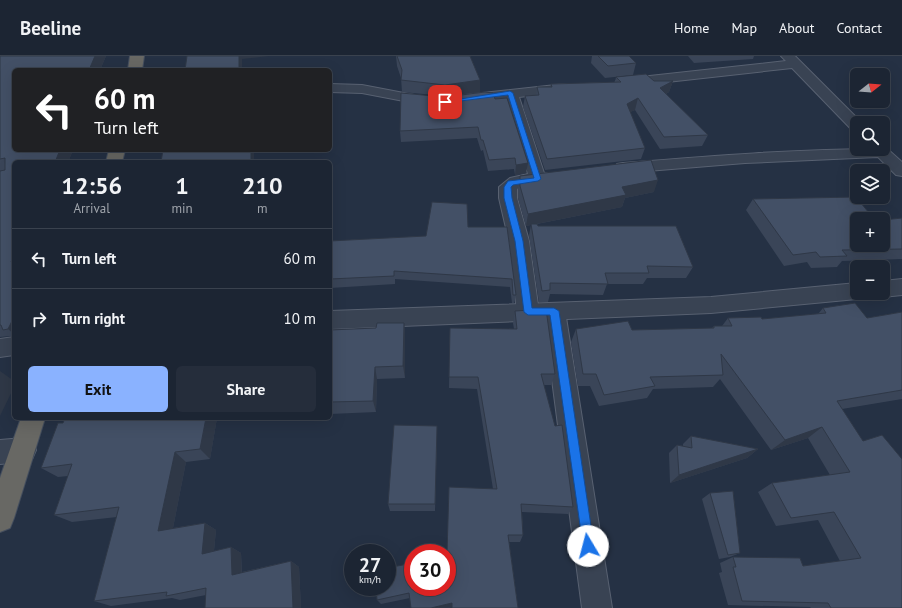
<!DOCTYPE html>
<meta charset="utf-8">
<style>
body{margin:0;font-family:"PT Sans",sans-serif;background:#252d3b;color:#f1f3f6;height:100vh;display:flex;flex-direction:column;font-size:15px;white-space:nowrap}
*{box-sizing:border-box;margin:0}
p{font-size:13px;color:#a0a5ac}
.icon{flex:none;width:22px;height:22px;fill:none;stroke:currentColor;stroke-width:2;stroke-linecap:round;stroke-linejoin:round}
.map{position:relative;flex:1;overflow:hidden}
.panel{position:absolute;left:12px;top:104px;width:320px;height:260px;display:flex;flex-direction:column;background:#1c2533;border-radius:6px;box-shadow:0 4px 16px #0002,0 0 0 1px #3a424e}
.panel>*{flex:none}
.banner{position:absolute;left:12px;top:12px;width:320px;height:84px;border-radius:6px;box-shadow:0 4px 16px #0002,0 0 0 1px #3a424e;background:#202124;color:#fff;overflow:hidden}
.needle{width:26px;rotate:73deg}
.buttons{position:absolute;left:850px;top:12px;display:grid;gap:8px}
.buttons a{display:grid;place-items:center;width:40px;height:40px;border-radius:6px;background:#1c2533;box-shadow:0 4px 16px #0002,0 0 0 1px #3a424e;font-size:20px}
.speed{position:absolute;left:344px;top:488px;display:flex;gap:8px;font-size:20px;font-weight:700;text-align:center}
.speed>*{display:grid;place-content:center;width:52px;height:52px;border-radius:50%;background:#1c2533;box-shadow:0 4px 16px #0002,0 0 0 1px #3a424e;line-height:1}
.speed small{font-size:10px;font-weight:400}
.speed .limit{border:6px solid #d22;background:#fff;color:#111}
.pin{position:absolute;display:grid;place-items:center;width:34px;height:34px;color:#fff;margin:-17px;border-radius:8px;box-shadow:0 2px 6px #0006}
.me{position:absolute;width:44px;margin:-22px;rotate:352deg;stroke-linejoin:round;filter:drop-shadow(0 0 3px #0008)}
.turn{display:flex;align-items:center;gap:14px;height:84px;padding:0 16px;font-size:18px}
.turn .icon{width:52px;height:52px;stroke-width:2.5}
.turn b{display:block;font-size:28px;line-height:34px}
.eta{display:flex;justify-content:space-evenly;align-items:center;height:68px;text-align:center}
.eta b{font-size:24px;font-weight:800;line-height:28px}
.action{display:flex;gap:8px;margin-top:auto;padding:8px 16px}
.action a{flex:1;height:46px;border-radius:6px;background:#8ab2ff;color:#111;font-size:16px;font-weight:800;line-height:46px;text-align:center}
.action a+a{background:#252d3b;color:#f1f3f6}
ul{padding:0;list-style:none}
li{display:flex;align-items:center;gap:12px;height:60px;padding:0 16px;border-top:1px solid #3a424e}
li div{flex:1}
li b{display:block;font-size:15px}
li em{font-style:normal}
header{display:flex;align-items:center;gap:24px;box-sizing:border-box;height:56px;padding:0 20px;background:#1c2533;border-bottom:1px solid #3a424e}
header strong{font-size:19px}
nav{display:flex;gap:22px;margin-inline-start:auto;font-size:14px}
.map>svg:first-child{display:block}
.lines{fill:none;stroke-linecap:round;stroke-linejoin:round}
.minor-casing{stroke:#586171;stroke-width:2}
.tertiary-casing{stroke:#586171;stroke-width:2}
.trunk-casing{stroke:#444e5e;stroke-width:2}
.minor{fill:#394353;fill-rule:evenodd}
.tertiary{fill:#394353;fill-rule:evenodd}
.trunk{fill:#686864;fill-rule:evenodd}
.wall{fill:#3a4558}
.shaded-wall{fill:#2f3847}
.building{fill:#435066;stroke:#2f3847}
.route{fill:#1a73e8;stroke:#114b97}
</style>
<header>
<strong>Beeline</strong>
<nav><a>Home</a><a>Map</a><a>About</a><a>Contact</a></nav>
</header>
<div class="map">
<svg width="902" height="552" viewBox="0 0 902 552">
<rect width="100%" height="100%" fill="#253144"/>
<g class="lines">
<defs>
<g id="minor">
<path d="M781 0H795L862 67H857V76L852 74 792 12 622 31 617 30 615 27 617 24 622 23 786 5Z"/>
<path d="M330 28 362 29 430 42 435 43 437 46 435 49 430 50 362 37 330 36Z"/>
<path d="M565 28 570 29 572 32 570 35 519 41 544 117 555 118 558 122 555 126C542 129 528 125 517 133V142L529 185 539 256 536 262 528 264 520 262 517 256 509 185 499 142V131L510 122 528 118 505 43 464 47 459 46 457 43 459 40 464 39Z"/>
<path d="M883 89 902 106V120L896 119 878 101 745 107 623 117 617 116 615 112 617 108 623 107C710 100 797 93 883 93Z"/>
<path d="M554 247 562 249 565 255 612 552H582L543 255 546 249Z"/>
<path d="M14 281V299L0 301V283Z"/>
<path d="M23 382 32 385 36 394 32 403 23 406 0 408V384Z"/>
</g>
<g id="tertiary">
<path d="M902 223V239L883 241 875 237H883V225Z"/>
<path d="M857 227V237H866L864 241 857 243 711 257 330 273V255L711 241Z"/>
</g>
<g id="trunk">
<path d="M130 0H144L142 14H128Z"/>
<path d="M109 94H125L122 106H106Z"/>
<path d="M21 362H45L14 462 10 472 0 476V422Z"/>
</g>
</defs>
<use href="#minor" class="minor-casing"/>
<use href="#tertiary" class="tertiary-casing"/>
<use href="#trunk" class="trunk-casing"/>
<use href="#minor" class="minor"/>
<use href="#tertiary" class="tertiary"/>
<use href="#trunk" class="trunk"/>
</g>
<g class="wall">
<path d="M0 0H106L100 14 14 94H73L68 106H14V283L10 280 0 281Z"/>
<path d="M396 0H470L480 24V36L445 40 402 36 401 22 397 10Z"/>
<path d="M592 0H629L636 7 633 19 605 22 591 7Z"/>
<path d="M688 0H754L753 3 694 7Z"/>
<path d="M616 21 654 25H673L669 36 666 38 708 79 702 90 660 93 635 54 630 56 645 92 641 103 545 114 523 51 525 40 536 39 537 31H550L551 28 615 26Z"/>
<path d="M495 43 526 117 515 119 514 113 488 115 483 94 481 95 477 82 401 86 400 75Z"/>
<path d="M520 120 654 136 625 142 622 151 537 168 538 170 693 211 686 222H647L643 228H607L603 239 550 238 548 246H539L529 179 531 169 526 170 518 142V132Z"/>
<path d="M753 143 857 189 902 162V203L842 205 837 211 811 212 807 206 784 210 746 154Z"/>
<path d="M468 171H507L516 239 514 247H512L510 231 395 223V228L330 232V185L426 180Z"/>
<path d="M823 252 867 262 902 256V343L842 353 902 552H811L810 551 728 549 719 517 722 516 720 507 733 501 803 510 840 505 818 464 776 470 758 436 772 427 830 419 808 382 771 394 720 323 713 331 653 333 647 342 599 350 590 330H578L571 286 576 273 632 274 712 272 714 270H722L728 262 762 263 818 258Z"/>
<path d="M515 255 555 318 551 329H544L573 451 568 458 522 456 523 479 520 486H509L518 552H452V551L447 552H411L410 542 381 548 377 544 376 531H447L493 433 477 333 449 332 450 272 514 273 513 267Z"/>
<path d="M404 267 405 279V322L377 323 376 356 330 358V274L376 272Z"/>
<path d="M65 362H217L210 403 186 406 173 472 205 467 216 474 214 495 231 491 241 497 242 516 291 505 299 511 301 552H205L206 539 180 544 172 542 111 550 94 545 117 461 72 466 54 459 68 420 58 421 41 412 63 367Z"/>
<path d="M437 370V379L435 455H390L388 448Z"/>
<path d="M691 380 758 393 747 402 670 427 669 397 677 389 683 390V388Z"/>
<path d="M710 437 740 497 730 501 719 503 702 443Z"/>
</g>
<g class="shaded-wall">
<path d="M95 0H106L100 14H89Z"/>
<path d="M239 0H269L242 3V14H239Z"/>
<path d="M480 24V36L445 40V29Z"/>
<path d="M673 25 669 36 656 43 660 32Z"/>
<path d="M638 42 635 54 624 59 627 48Z"/>
<path d="M60 94H73L68 106H55Z"/>
<rect x="251" y="94" width="3" height="12"/>
<path d="M528 107 526 117 515 119 516 109Z"/>
<path d="M658 124 654 136 625 142 622 151 531 169V168V169L526 170 528 158 622 131Z"/>
<path d="M14 200V208L11 206Z"/>
<path d="M14 261V278L8 273Z"/>
<path d="M404 267 405 279V322L403 310Z"/>
<path d="M375 311 377 323 376 356 373 345Z"/>
<path d="M0 315 14 325V331L0 360Z"/>
<path d="M206 362H217L210 403 200 393Z"/>
<path d="M437 370V379L435 455V448Z"/>
<path d="M822 371 808 382 771 394 785 384Z"/>
<path d="M758 393 747 402 670 427 679 419Z"/>
<path d="M175 396 186 406 171 482 158 475Z"/>
<path d="M205 467 216 474 213 504 202 498Z"/>
<path d="M231 491 241 497 242 524 232 519Z"/>
<path d="M291 505 299 511 301 552H293Z"/>
<path d="M452 547V551L447 552H431Z"/>
</g>
<g class="building">
<path d="M0 0H95L89 14H14V94H60L55 106H14V200L11 206 14 205V261L8 273 3 274 1 269H0V115L5 114V102L0 103Z"/>
<path d="M187 0H239V14H185Z"/>
<path d="M397 0H470L480 24 445 29 401 24 402 14Z"/>
<path d="M598 0H629L636 7 608 10Z"/>
<path d="M646 18 654 25H673L660 32 708 79 664 81 638 42 627 48 645 92 547 103 525 40 539 39 537 31H552L551 28 621 26 616 21Z"/>
<path d="M485 36 493 37 495 43 507 42 528 107 516 109 515 102 489 104 483 84H481L478 71 400 75 401 37 445 41Z"/>
<path d="M163 94H251V106H161Z"/>
<path d="M651 104 658 124 622 131 626 139 528 158 520 130V120Z"/>
<path d="M856 141 874 163H857V189H883V164L902 162V193L842 194 847 200 820 201 816 196 793 199 753 143Z"/>
<path d="M432 146 467 148 468 171H507L516 239H513L512 223 394 215V220L330 223V185L426 180Z"/>
<path d="M531 168H537L538 170H676L693 211 647 210 649 217H605L608 228 550 227V234L542 235Z"/>
<path d="M855 247 867 262 902 256V334L837 345 863 385 882 379 902 403V552H831L828 547 742 545 733 511H736L733 501 800 502 803 510 861 502 834 456 791 462 772 427 850 416 822 371 785 384 721 298 723 319 650 321 655 330 604 339 596 318H583L576 273 628 265 632 274 714 272V270H732L728 262 761 261 762 263 826 257 823 252Z"/>
<path d="M546 253 555 318H541L555 370 562 369 573 451 521 448 523 479H508L518 552H452V547L431 552H411L409 537 377 544 376 531H387V512L413 507V531H447V497L449 431 497 433 478 321H449L450 272 517 273 515 255Z"/>
<path d="M377 267H404L403 310 375 311 373 345 330 346V274L376 272Z"/>
<path d="M65 362H206L200 393 175 396 158 475 205 467 202 498 231 491 232 519 291 505 293 552H205L206 532 166 540 167 536 94 545 119 451 54 459 72 408 41 412 58 367H63Z"/>
<path d="M394 369 437 370 435 448H388Z"/>
<path d="M691 380 758 393 679 419 677 389 692 392Z"/>
<path d="M733 435 740 497 728 499 710 437Z"/>
</g>
<path class="route" d="M510 35 513 37 541 123 538 125 513 129 511 131 512 142 523 185 532 252H554L559 255 594 490 593 494 588 496 584 494 583 490 550 259H528L524 256 515 185 504 142V131L508 125 534 122 508 39 445 47 442 46Z"/>
</svg>
<div class="buttons">
<a><svg class="needle" viewBox="-14 -14 28 28"><path d="M0-13l5 13h-10z" fill="#e53935"/><path d="M0 13l5-13h-10z" fill="#a0a5ac"/></svg></a>
<a><svg class="icon" aria-label="search" viewBox="0 0 24 24"><circle cx="10" cy="10" r="6"/><path d="M15 15l6 6"/></svg></a>
<a><svg class="icon" aria-label="layers" viewBox="0 0 24 24"><path d="M12 4l9 5-9 5-9-5zM3 14l9 5 9-5"/></svg></a>
<a>+</a>
<a>−</a>
</div>
<div class="speed"><div>27<small>km/h</small></div><div class="limit">30</div></div>
<div class="pin" style="left:445px;top:46px;background:#d93025"><svg class="icon" aria-label="arrive" viewBox="0 0 24 24"><path d="M6 21V4h12l-3 4 3 4H6"/></svg></div>
<svg class="me" style="left:588px;top:490px" viewBox="-20 -20 40 40"><circle r="19" fill="#fff"/><path d="M0-13L10 11 0 6-10 11z" fill="#1a73e8"/></svg>
<div class="banner">
<div class="turn"><svg class="icon" aria-label="left" viewBox="0 0 24 24"><path d="M17 20v-9H6M10 6l-5 5 5 5"/></svg><div><b>60 m</b>Turn left</div></div>
</div>
<section class="panel">
<div class="eta">
<div><b>12:56</b><p>Arrival</p></div>
<div><b>1</b><p>min</p></div>
<div><b>210</b><p>m</p></div>
</div>
<ul>
<li><svg class="icon" aria-label="left" viewBox="0 0 24 24"><path d="M17 20v-9H6M10 6l-5 5 5 5"/></svg><div><b>Turn left</b></div><em>60 m</em></li>
<li><svg class="icon" aria-label="right" viewBox="0 0 24 24"><path d="M7 20v-9h11M14 6l5 5-5 5"/></svg><div><b>Turn right</b></div><em>10 m</em></li>
</ul>
<div class="action"><a>Exit</a><a>Share</a></div>
</section>
</div>
